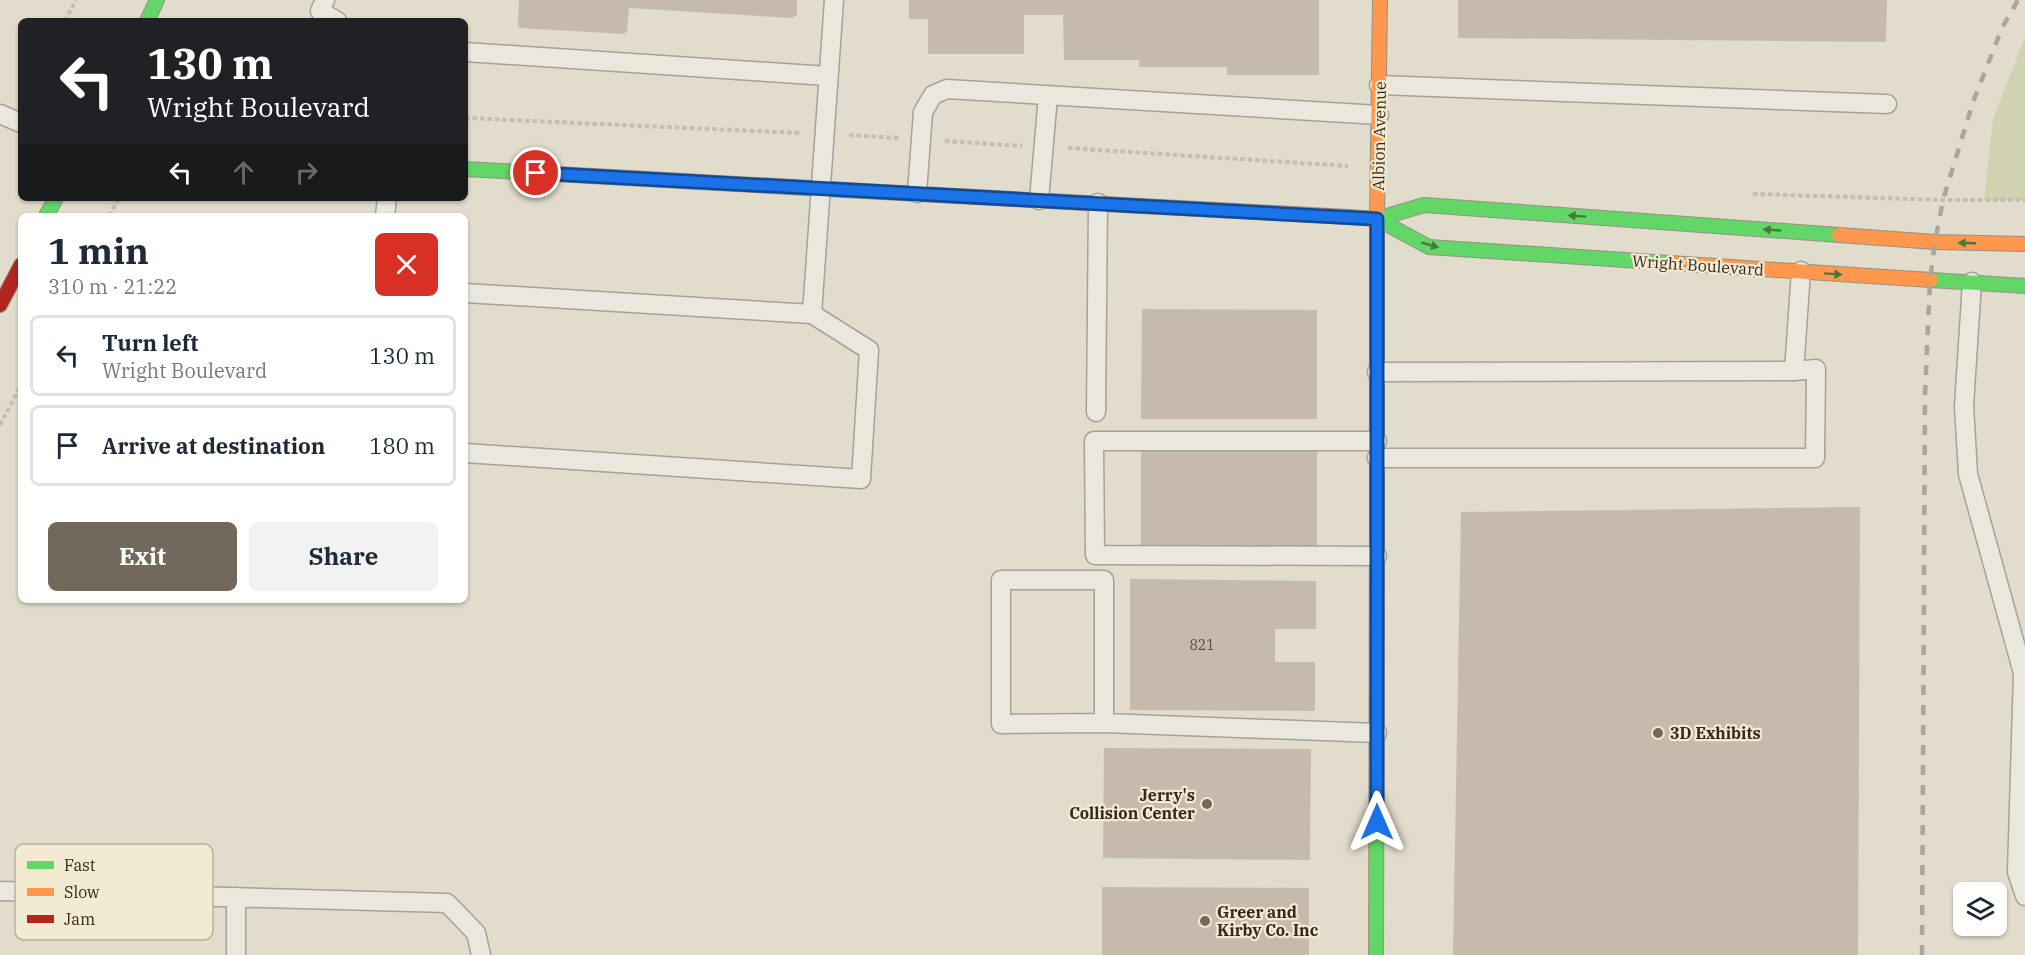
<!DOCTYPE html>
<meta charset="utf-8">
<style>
body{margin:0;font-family:"IBM Plex Serif",serif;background:#f2f2f3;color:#1f2937;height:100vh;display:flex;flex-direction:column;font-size:22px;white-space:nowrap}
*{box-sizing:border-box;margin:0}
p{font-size:20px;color:#747a83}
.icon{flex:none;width:33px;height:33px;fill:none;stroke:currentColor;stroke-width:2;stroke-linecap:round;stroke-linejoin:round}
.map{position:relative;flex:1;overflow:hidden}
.side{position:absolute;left:18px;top:213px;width:450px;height:390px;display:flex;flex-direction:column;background:#fff;border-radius:9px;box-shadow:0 2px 4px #0004}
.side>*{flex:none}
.guide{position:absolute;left:18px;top:18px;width:450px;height:183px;border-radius:9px;box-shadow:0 2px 4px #0004;background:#202124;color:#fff;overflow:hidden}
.buttons{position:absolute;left:1953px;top:882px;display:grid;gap:12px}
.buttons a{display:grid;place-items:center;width:54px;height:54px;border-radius:9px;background:#fff;box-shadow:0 2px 4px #0004;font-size:30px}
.pin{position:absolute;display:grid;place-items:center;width:51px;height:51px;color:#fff;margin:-26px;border:3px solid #fff;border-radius:50%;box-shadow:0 2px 6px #0007}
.me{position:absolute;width:66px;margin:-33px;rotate:0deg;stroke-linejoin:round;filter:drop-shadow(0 0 4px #0008)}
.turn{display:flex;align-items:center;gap:21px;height:126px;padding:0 30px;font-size:27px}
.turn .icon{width:78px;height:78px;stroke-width:2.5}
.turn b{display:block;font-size:42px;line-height:51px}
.lanes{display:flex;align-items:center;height:57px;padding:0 30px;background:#0003;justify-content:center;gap:30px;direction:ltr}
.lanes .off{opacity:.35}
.round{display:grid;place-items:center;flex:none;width:63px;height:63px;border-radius:9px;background:#f2f2f3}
.headline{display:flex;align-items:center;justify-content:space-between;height:102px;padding:0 30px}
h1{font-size:36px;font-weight:800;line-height:45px}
.primary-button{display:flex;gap:12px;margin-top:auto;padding:12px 30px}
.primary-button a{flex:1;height:69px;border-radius:9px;background:#72685b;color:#fff;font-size:24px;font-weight:800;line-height:69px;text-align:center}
.primary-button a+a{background:#f2f2f3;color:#1f2937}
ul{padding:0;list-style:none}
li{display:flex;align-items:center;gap:18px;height:81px;margin:0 12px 9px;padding:0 18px;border:3px solid #e0e1e3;border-radius:9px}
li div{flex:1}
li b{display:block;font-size:22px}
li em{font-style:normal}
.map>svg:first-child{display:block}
.green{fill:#d1d2af}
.building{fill:#c6baad}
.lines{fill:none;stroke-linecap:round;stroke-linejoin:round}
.lane-casing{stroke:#a7a196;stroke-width:21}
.fast-casing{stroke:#979085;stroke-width:16}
.slow-casing{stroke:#979085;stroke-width:16}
.jam-casing{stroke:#979085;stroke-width:16}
.path{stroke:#c3bdb5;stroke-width:4;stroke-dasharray:4.5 3;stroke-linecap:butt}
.lane{stroke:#eae7de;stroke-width:18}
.fast{stroke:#63d668;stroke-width:14}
.slow{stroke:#ff974d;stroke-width:14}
.jam{stroke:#b3261e;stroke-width:14}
.rail{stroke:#aaa69d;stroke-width:4.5;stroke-dasharray:10 10;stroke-linecap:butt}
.oneway{fill:#4a773f}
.route-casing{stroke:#114b97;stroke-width:15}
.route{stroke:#1a73e8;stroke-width:10}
.poi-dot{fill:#72685b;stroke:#f3ead2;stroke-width:2}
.labels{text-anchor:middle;stroke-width:4.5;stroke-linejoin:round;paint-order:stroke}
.number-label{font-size:14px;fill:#594d42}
.street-label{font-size:16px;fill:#35291e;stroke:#f3ead2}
.poi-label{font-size:16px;font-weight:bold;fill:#35291e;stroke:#f3ead2;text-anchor:start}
.key{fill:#f3ead2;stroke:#bab09c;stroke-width:1.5}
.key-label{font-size:16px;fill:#35291e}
</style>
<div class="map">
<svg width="2025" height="955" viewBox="0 0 2025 955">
<rect width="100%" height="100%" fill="#e2dccc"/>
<path class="green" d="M2025 37V200H1984L1993 119Z"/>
<g class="building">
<path d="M519 0H797V15L792 18 629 8 627 31 624 34 520 28 518 25Z"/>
<path d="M909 0H1319V75H1227V67H1139V60H1064L1063 15H1024V54H928V19H909Z"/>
<path d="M1458 0H1887L1886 42 1458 38Z"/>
<path d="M1142 309 1317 310V419H1141Z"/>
<path d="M1141 450H1317V547L1141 546Z"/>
<path d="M1860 507 1858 955H1453L1461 512Z"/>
<path d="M1130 579 1316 581V629H1275V662H1315V711L1130 710Z"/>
<path d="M1104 748 1311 749 1310 860 1103 858Z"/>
<path d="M1102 887 1309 888V955H1102Z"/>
</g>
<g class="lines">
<defs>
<g id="lane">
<path d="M325 0 320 11 337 21"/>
<path d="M465 52 828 76"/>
<path d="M1379 85 1887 104"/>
<path d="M0 114 21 123"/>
<path d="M917 193 923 112 933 95 947 89 1379 115"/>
<path d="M1039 200 1048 96"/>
<path d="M385 216 387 198"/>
<path d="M1972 282 1964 406 1968 474 2023 673 2017 872 2025 896"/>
<path d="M465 293 812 314 834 0"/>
<path d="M1377 372 1794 371 1801 271"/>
<path d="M1096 412 1098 203"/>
<path d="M1377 441H1094L1095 555 1377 556"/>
<path d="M465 453 861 479 869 350 812 314"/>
<path d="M1377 458H1815L1816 369 1794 371"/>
<path d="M1104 723 1001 724V580H1104V723L1377 733"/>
<path d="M0 891 447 903 476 933 481 955"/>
<path d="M236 955V897"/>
</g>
<g id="fast">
<path d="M147 21 157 0"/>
<path d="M465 169 882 192"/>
<path d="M46 216 56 198"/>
<path d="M1348 217 1377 219 1424 205 1839 235"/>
<path d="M1377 219 1429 247 1670 263"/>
<path d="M1931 280 2025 286"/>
<path d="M1376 955 1377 531"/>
</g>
<g id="slow">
<path d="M882 192 1348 217"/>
<path d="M1839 235 1935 242 2025 244"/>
<path d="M1670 263 1931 280"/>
<path d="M1377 531V219L1380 0"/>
</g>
<path id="jam" d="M0 305 21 265"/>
</defs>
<use href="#lane" class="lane-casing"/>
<use href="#fast" class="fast-casing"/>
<use href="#slow" class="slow-casing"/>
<use href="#jam" class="jam-casing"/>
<g class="path">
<path d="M65 21 76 0"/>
<path d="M465 118 800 133"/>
<path d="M849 135 899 138"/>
<path d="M945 141 1022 146"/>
<path d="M1068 148 1348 166"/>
<path d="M1753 194 1943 200H2025"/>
<path d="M109 216 119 198"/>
<path d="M0 425 21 385"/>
</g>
<use href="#lane" class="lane"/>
<use href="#fast" class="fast"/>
<use href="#slow" class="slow"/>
<use href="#jam" class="jam"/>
<path class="rail" d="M1922 955 1925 395 1930 280 1935 242 1943 200 1973 102 2002 28 2018 0"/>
</g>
<defs><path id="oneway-solid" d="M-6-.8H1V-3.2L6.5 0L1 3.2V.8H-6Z" transform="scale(1.5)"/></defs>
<g class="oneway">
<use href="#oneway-solid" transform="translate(1577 216) rotate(-176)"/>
<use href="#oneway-solid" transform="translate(1772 230) rotate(-176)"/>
<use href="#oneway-solid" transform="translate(1967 243) rotate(-178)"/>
<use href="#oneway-solid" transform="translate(1430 245) rotate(16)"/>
<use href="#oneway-solid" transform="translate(1833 274) rotate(4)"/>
</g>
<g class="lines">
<defs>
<path id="route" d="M536 173 1377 219V822"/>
</defs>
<use href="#route" class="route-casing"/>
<use href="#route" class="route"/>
</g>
<g class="poi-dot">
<circle cx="1658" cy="733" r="6"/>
<circle cx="1207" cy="804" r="6"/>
<circle cx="1205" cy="921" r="6"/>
</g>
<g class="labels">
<g class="number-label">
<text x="1202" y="650">821</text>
</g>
<g class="street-label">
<text transform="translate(1379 136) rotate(-89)" y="6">Albion Avenue</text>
<text transform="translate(1698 265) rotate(4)" y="6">Wright Boulevard</text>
</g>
<g class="poi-label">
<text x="1670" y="739">3D Exhibits</text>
<text x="1195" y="801" text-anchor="end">Jerry's<tspan x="1195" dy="18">Collision Center</tspan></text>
<text x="1217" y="918">Greer and<tspan x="1217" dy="18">Kirby Co. Inc</tspan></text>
</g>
</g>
<rect x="15" y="844" width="198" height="96" rx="9" class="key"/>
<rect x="27" y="861" width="27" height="8" fill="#63d668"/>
<rect x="27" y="888" width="27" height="8" fill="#ff974d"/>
<rect x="27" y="915" width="27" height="8" fill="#b3261e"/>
<g class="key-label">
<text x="64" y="871">Fast</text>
<text x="64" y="898">Slow</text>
<text x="64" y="925">Jam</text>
</g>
</svg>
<div class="buttons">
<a><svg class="icon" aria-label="layers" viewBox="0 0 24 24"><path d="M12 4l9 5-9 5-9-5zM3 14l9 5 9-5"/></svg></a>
</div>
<div class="pin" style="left:536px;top:173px;background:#d93025"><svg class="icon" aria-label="arrive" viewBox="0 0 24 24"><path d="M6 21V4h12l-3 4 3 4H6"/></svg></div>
<svg class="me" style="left:1377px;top:822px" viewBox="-20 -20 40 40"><path d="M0-17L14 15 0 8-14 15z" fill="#1a73e8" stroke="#fff" stroke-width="4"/></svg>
<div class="guide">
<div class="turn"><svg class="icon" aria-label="left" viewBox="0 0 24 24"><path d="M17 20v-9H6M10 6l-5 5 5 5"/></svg><div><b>130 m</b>Wright Boulevard</div></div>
<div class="lanes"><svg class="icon" aria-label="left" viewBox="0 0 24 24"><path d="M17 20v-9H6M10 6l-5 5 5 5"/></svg><svg class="icon off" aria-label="ahead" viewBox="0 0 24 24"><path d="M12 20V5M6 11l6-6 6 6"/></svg><svg class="icon off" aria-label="right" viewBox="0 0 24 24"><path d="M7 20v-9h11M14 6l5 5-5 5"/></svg></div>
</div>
<section class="side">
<div class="headline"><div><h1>1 min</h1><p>310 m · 21:22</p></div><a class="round" style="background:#d93025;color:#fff"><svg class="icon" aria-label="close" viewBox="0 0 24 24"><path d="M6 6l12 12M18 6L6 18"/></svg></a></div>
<ul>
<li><svg class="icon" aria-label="left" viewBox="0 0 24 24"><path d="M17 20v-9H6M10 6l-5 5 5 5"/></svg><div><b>Turn left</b><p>Wright Boulevard</p></div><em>130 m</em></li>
<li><svg class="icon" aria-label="arrive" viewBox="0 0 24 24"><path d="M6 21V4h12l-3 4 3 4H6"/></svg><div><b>Arrive at destination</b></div><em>180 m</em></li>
</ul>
<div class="primary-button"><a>Exit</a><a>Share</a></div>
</section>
</div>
